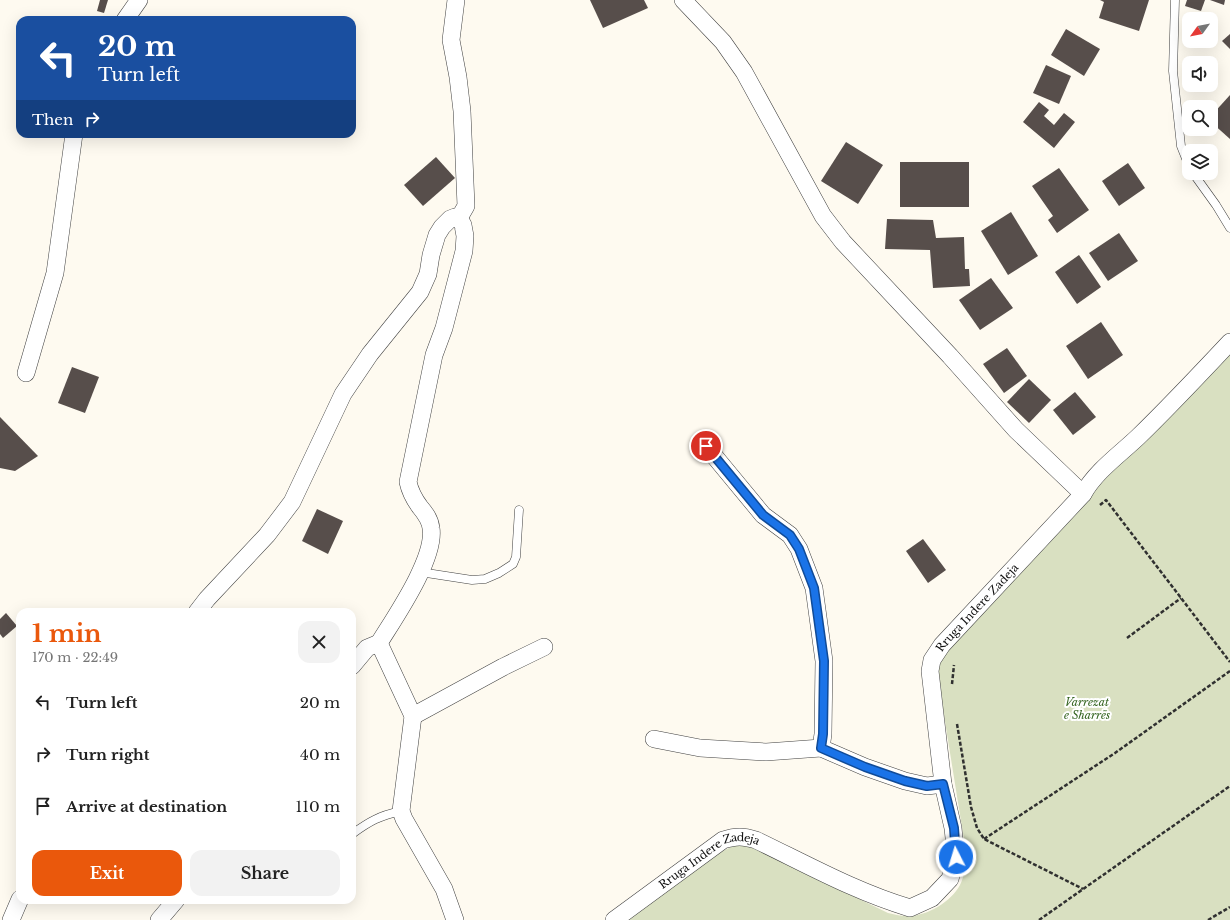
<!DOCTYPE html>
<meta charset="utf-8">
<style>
body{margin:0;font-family:"Libre Baskerville",serif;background:#f2f2f2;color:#222;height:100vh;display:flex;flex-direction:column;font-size:15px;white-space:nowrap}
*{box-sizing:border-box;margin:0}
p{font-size:13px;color:#767676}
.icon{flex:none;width:22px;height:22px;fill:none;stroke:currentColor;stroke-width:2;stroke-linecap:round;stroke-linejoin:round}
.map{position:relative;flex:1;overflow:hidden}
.side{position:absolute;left:16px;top:608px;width:340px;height:296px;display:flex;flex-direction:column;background:#fff;border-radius:12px;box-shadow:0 4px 16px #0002}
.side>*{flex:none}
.banner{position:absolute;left:16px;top:16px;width:340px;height:122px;border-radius:12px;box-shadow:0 4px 16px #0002;background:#1a4fa0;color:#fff;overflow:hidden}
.needle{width:26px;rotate:237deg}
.controls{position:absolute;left:1182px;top:12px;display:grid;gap:8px}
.controls a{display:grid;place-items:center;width:36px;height:36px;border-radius:8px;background:#fff;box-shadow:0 4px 16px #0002;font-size:20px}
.pin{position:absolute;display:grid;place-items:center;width:34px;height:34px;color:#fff;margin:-17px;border:2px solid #fff;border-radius:50%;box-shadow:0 1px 4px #0007}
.me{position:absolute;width:44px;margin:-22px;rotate:355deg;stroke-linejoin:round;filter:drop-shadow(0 0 3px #0008)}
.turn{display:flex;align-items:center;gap:14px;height:84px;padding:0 16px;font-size:18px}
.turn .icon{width:52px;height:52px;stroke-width:2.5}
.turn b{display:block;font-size:28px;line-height:34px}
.then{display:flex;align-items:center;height:38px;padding:0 16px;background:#0003;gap:8px;font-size:15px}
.round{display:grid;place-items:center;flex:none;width:42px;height:42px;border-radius:12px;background:#f2f2f2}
.head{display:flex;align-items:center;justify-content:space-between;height:68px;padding:0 16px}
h1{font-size:24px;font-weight:700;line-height:30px;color:#ea580c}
.action{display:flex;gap:8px;margin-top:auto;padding:8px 16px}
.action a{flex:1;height:46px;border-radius:12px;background:#ea580c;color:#fff;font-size:16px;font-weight:700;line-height:46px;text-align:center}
.action a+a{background:#f2f2f2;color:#222}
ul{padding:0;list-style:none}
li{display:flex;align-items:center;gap:12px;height:52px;padding:0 16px}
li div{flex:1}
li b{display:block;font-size:15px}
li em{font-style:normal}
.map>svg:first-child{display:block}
.cemetery{fill:#d9e0c1}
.building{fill:#574e4b}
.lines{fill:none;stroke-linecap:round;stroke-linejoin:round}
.lane-casing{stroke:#414141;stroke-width:9}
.street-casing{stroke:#414141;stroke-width:18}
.path{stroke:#303030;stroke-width:2.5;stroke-dasharray:4 2;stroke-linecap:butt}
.lane{stroke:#fff;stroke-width:8}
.street{stroke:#fff;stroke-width:17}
.route-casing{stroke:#114b97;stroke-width:10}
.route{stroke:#1a73e8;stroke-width:7}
.labels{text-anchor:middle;stroke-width:4;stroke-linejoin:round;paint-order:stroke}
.street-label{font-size:11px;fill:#0e0e0e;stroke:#fff}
.park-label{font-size:11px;font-style:italic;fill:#346420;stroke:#fff}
</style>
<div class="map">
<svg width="1230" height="920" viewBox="0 0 1230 920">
<rect width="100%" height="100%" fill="#fefaf0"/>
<path class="cemetery" d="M1230 350V920H623L721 852 737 844 751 846 888 913C894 914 900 916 906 916 926 917 951 902 960 885 966 874 965 858 965 846L938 678V663L945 651 1087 498Z"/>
<g class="building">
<path d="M100 0H108L104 13 97 11Z"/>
<path d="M590 0H644L648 8 603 28Z"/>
<path d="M1100 0H1149L1139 31 1099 18 1104 2Z"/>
<path d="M1187 0H1205L1201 11 1185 6Z"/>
<path d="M1210 0H1225L1224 5Z"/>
<path d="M1066 29 1100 49 1084 76 1051 55Z"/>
<path d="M1230 34V49L1222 41Z"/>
<path d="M1046 65 1071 76 1059 104 1033 93Z"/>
<path d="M1230 95V139L1211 122V116Z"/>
<path d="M1039 102 1049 110 1044 116 1054 125 1064 113 1075 122 1054 148 1023 122Z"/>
<path d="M846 142 883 165 858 204 821 181Z"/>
<path d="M436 157 455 178 423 206 404 185Z"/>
<rect x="900" y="162" width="69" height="45"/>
<path d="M1128 163 1145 188 1119 206 1102 181Z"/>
<path d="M1059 168 1089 210 1057 233 1048 220 1053 216 1032 186Z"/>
<path d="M1011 212 1038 256 1008 275 981 231Z"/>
<path d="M887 219 933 220 936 238 964 237 965 269H969L970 286 933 288 930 250 885 249Z"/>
<path d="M1119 233 1138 261 1108 281 1089 253Z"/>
<path d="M1079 255 1101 287 1077 304 1055 272Z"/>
<path d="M991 278 1013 308 980 330 959 300Z"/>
<path d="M1101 322 1123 355 1088 379 1066 346Z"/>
<path d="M1007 348 1027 376 1004 393 983 364Z"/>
<path d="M72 367 99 377 85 413 58 403Z"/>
<path d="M1029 379 1051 400 1029 423 1007 402Z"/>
<path d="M1075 392 1096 417 1073 435 1053 410Z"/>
<path d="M0 417 38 456 15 471 0 468Z"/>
<path d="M317 509 343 521 328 554 302 541Z"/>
<path d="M923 539 946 570 928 583 906 551Z"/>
<path d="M6 613 17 626 3 638 0 634V619Z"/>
</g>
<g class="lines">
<defs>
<g id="lane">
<path d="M1175 0 1173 71 1181 146 1189 166"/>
<path d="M1193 173 1216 205 1230 228"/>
<path d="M420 572 472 580 485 579 499 573 513 564 516 557 519 510"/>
<path d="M352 834C370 821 379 816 401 811"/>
</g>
<g id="street">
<path d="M456 0 451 40 458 77 462 111 466 206 459 218"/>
<path d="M683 0 723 42 744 72 823 216 843 242 950 356 1016 430 1083 494"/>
<path d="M125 20 139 0"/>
<path d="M26 373 55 273 74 134"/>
<path d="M706 446 763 515 790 535 799 549 814 588 824 661 823 734 821 748"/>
<path d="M197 612 207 599 267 535 292 502 343 394 370 354 420 292 428 274 431 255 437 235 442 227 450 219 455 217 459 218 463 225 465 236 464 251 444 328 434 355 408 482C410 491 414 499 420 507 425 513 430 519 431 528 436 558 395 617 379 643"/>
<path d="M379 643 413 716 401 811 404 819 444 889 455 920"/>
<path d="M352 666 367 648 379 643"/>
<path d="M413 716 503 667 544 647"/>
<path d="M654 739 700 748 766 752 821 748 865 767 905 781 927 786 943 784"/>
<path d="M11 920 20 899"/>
<path d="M159 920 176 900"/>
<path id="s1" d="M614 920 723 840C736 836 743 836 756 840 806 864 856 892 910 908L932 898 950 879 956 857 953 828 943 784 930 671 932 660 942 645 1083 494C1096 471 1119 455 1138 437 1170 406 1200 374 1230 342"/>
</g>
</defs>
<use href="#lane" class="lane-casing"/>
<use href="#street" class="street-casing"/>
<g class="path">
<path d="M1100 505 1106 500 1230 662"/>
<path d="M1127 638 1181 598"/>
<path d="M952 684 954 665"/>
<path d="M957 724 971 807 977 828 984 839 1083 889"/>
<path d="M984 839 1115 753 1230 671"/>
<path d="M1039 920 1230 786"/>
<path d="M1208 920 1230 907"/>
</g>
<use href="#lane" class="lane"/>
<use href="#street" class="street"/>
</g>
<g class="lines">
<defs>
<path id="route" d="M706 446 763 515 790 535 799 549 814 588 824 661 823 734 821 748 865 767 905 781 927 786 943 784 954 828 956 857"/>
</defs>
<use href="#route" class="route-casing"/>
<use href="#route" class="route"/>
</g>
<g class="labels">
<g class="street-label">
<text dy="4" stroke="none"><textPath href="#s1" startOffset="679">Rruga Indere Zadeja</textPath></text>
<text dy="4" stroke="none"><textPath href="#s1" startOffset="115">Rruga Indere Zadeja</textPath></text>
</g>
<g class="park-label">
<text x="1087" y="706">Varrezat<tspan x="1087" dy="13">e Sharrës</tspan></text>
</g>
</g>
</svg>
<div class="controls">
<a><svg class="needle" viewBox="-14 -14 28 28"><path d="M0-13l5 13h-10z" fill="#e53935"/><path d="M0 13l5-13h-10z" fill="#767676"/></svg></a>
<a><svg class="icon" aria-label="sound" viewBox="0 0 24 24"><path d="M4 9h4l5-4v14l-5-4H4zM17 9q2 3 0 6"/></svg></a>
<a><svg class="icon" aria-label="search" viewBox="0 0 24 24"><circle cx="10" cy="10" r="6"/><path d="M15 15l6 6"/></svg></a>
<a><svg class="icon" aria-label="layers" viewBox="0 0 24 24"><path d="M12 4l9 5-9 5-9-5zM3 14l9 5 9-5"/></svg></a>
</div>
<div class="pin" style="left:706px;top:446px;background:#d93025"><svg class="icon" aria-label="arrive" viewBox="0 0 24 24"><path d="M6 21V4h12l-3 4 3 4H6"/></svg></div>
<svg class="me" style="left:956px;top:857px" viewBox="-20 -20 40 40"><circle r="17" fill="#1a73e8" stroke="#fff" stroke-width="3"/><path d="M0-11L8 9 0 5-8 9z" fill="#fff"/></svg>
<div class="banner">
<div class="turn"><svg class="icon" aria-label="left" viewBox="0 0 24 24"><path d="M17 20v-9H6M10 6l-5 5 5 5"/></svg><div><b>20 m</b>Turn left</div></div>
<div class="then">Then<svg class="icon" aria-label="right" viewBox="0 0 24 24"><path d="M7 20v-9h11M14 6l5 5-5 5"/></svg></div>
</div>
<section class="side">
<div class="head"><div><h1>1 min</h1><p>170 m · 22:49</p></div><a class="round"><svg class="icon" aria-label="close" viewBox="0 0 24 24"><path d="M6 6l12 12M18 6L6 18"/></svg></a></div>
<ul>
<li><svg class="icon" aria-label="left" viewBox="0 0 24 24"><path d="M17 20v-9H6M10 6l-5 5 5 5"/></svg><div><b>Turn left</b></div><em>20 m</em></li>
<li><svg class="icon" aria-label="right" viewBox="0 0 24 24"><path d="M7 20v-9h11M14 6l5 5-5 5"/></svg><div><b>Turn right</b></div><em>40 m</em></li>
<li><svg class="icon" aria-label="arrive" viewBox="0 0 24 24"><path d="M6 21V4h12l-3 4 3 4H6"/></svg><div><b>Arrive at destination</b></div><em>110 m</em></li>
</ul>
<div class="action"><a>Exit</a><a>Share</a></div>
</section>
</div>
